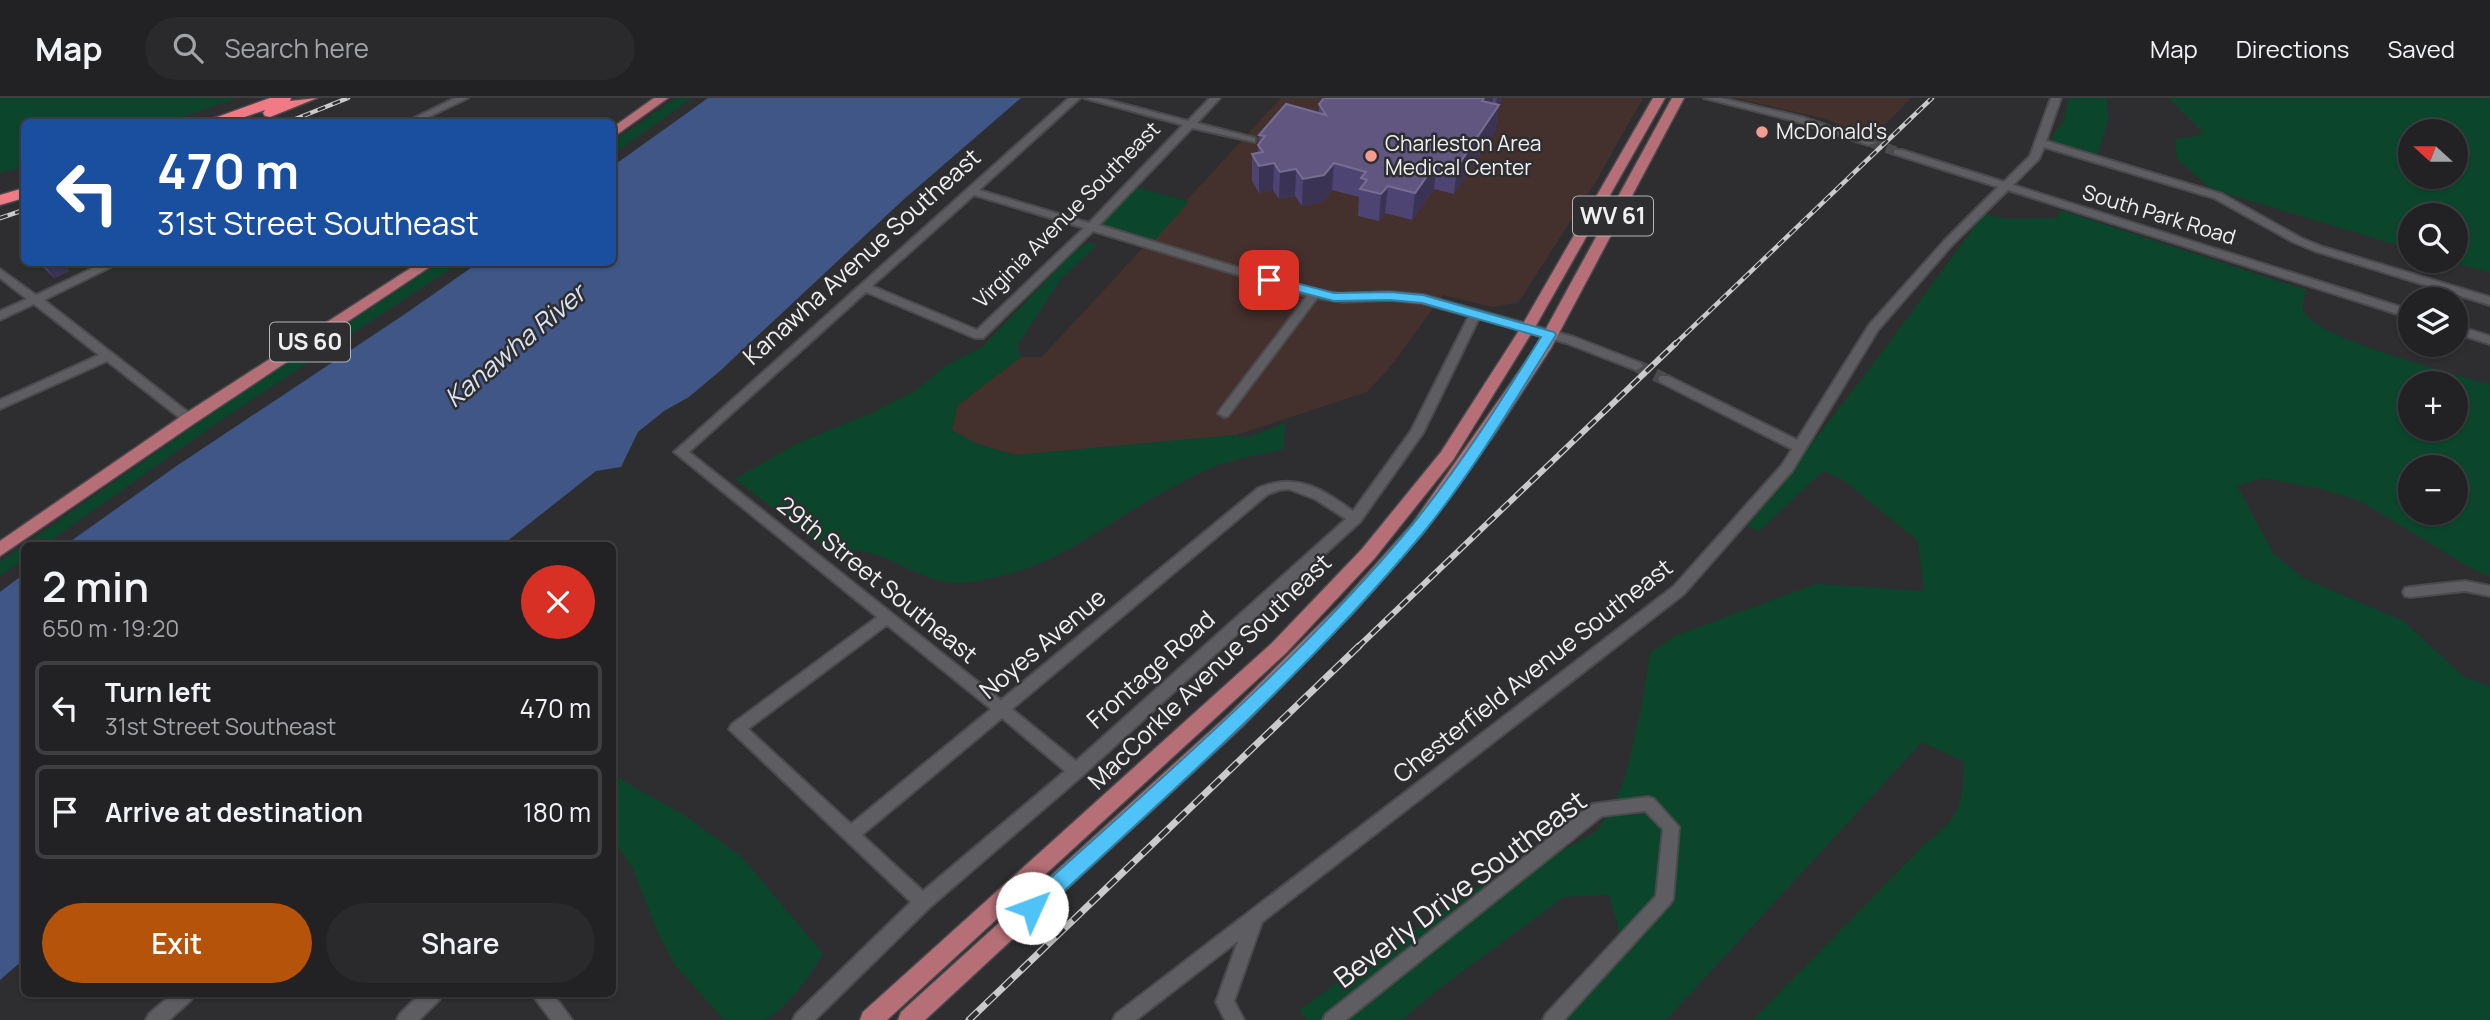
<!DOCTYPE html>
<meta charset="utf-8">
<style>
body{margin:0;font-family:Manrope,sans-serif;background:#2a2a2d;color:#f1f3f6;height:100vh;display:flex;flex-direction:column;font-size:26px;white-space:nowrap}
*{box-sizing:border-box;margin:0}
p{font-size:23px;color:#a2a4a7}
.icon{flex:none;width:38px;height:38px;fill:none;stroke:currentColor;stroke-width:2;stroke-linecap:round;stroke-linejoin:round}
.map{position:relative;flex:1;overflow:hidden}
.drawer{position:absolute;left:21px;top:444px;width:595px;height:455px;display:flex;flex-direction:column;background:#222225;border-radius:10px;box-shadow:0 2px 5px #0004,0 0 0 2px #3f3f42}
.drawer>*{flex:none}
.hud{position:absolute;left:21px;top:21px;width:595px;height:147px;border-radius:10px;box-shadow:0 2px 5px #0004,0 0 0 2px #3f3f42;background:#1a4fa0;color:#fff;overflow:hidden}
.needle{width:46px;rotate:291deg}
.controls{position:absolute;left:2398px;top:21px;display:grid;gap:14px}
.controls a{display:grid;place-items:center;width:70px;height:70px;border-radius:50%;background:#222225;box-shadow:0 2px 5px #0004,0 0 0 2px #3f3f42;font-size:35px}
.pin{position:absolute;display:grid;place-items:center;width:60px;height:60px;color:#fff;margin:-30px;border-radius:14px;box-shadow:0 4px 10px #0006}
.me{position:absolute;width:77px;margin:-38px;rotate:47deg;stroke-linejoin:round;filter:drop-shadow(0 0 5px #0008)}
.turn{display:flex;align-items:center;gap:24px;height:147px;padding:0 21px;font-size:32px}
.turn .icon{width:91px;height:91px;stroke-width:2.5}
.turn b{display:block;font-size:49px;line-height:60px}
.round{display:grid;place-items:center;flex:none;width:74px;height:74px;border-radius:37px;background:#2a2a2d}
.headline{display:flex;align-items:center;justify-content:space-between;height:119px;padding:0 21px}
h1{font-size:42px;font-weight:600;line-height:52px}
.action{display:flex;gap:14px;margin-top:auto;padding:14px 21px}
.action a{flex:1;height:80px;border-radius:42px;background:#b45309;color:#fff;font-size:28px;font-weight:600;line-height:80px;text-align:center}
.action a+a{background:#2a2a2d;color:#f1f3f6}
ul{padding:0;list-style:none}
li{display:flex;align-items:center;gap:21px;height:94px;margin:0 14px 10px;padding:0 7px;border:4px solid #3f3f42;border-radius:10px}
li div{flex:1}
li b{display:block;font-size:26px}
li em{font-style:normal}
header{display:flex;align-items:center;gap:42px;box-sizing:border-box;height:98px;padding:0 35px;background:#222225;border-bottom:2px solid #3f3f42}
header strong{font-size:33px}
nav{display:flex;gap:38px;margin-inline-start:auto;font-size:24px}
.search{width:490px;height:63px;background:#2a2a2d;display:flex;align-items:center;gap:18px;box-sizing:border-box;padding:0 24px;border-radius:38px;color:#a2a4a7;font-size:26px}
.map>svg:first-child{display:block}
.medical{fill:#44302d}
.green{fill:#0b462c;fill-rule:evenodd}
.water{fill:#405686}
.lines{fill:none;stroke-linecap:round;stroke-linejoin:round}
.minor-tunnel-far1{stroke:#4b4b4e;stroke-width:10;stroke-dasharray:10 5;stroke-linecap:butt}
.minor-tunnel{stroke:#4b4b4e;stroke-width:13;stroke-dasharray:13 7;stroke-linecap:butt}
.minor-casing{stroke:#4a4a4d;stroke-width:4}
.major-casing{stroke:#4a4a4d;stroke-width:3}
.highway-casing{stroke:#4a4a4d;stroke-width:3}
.minor{fill:#5e5e62;fill-rule:evenodd}
.major{fill:#b66f77;fill-rule:evenodd}
.highway{fill:#f07b85;fill-rule:evenodd}
.rail-far2-casing{stroke:#cacacd;stroke-width:4.5}
.rail-far1-casing{stroke:#cacacd;stroke-width:6}
.rail-casing{stroke:#cacacd;stroke-width:7}
.rail-far2{stroke:#2e2e31;stroke-width:2.5;stroke-dasharray:8;stroke-linecap:butt}
.rail-far1{stroke:#2e2e31;stroke-width:3.5;stroke-dasharray:10;stroke-linecap:butt}
.rail{stroke:#2e2e31;stroke-width:4.5;stroke-dasharray:12;stroke-linecap:butt}
.wall{fill:#4e4473}
.shaded-wall{fill:#3a3353}
.building{fill:#605680;stroke:#766e92;stroke-width:2}
.route{fill:#4fc3f7;stroke:#337fa1;stroke-width:2}
.poi-dot{fill:#f59c91;stroke:#2e2e31;stroke-width:2.5}
.labels{text-anchor:middle;stroke-width:5;stroke-linejoin:round;paint-order:stroke}
.far-poi-label{font-size:21px;fill:#f0f0f2;stroke:#2e2e31;text-anchor:start}
.far-street-label{font-size:21px;fill:#f0f0f2;stroke:#2e2e31}
.shield{fill:#2e2e31;stroke:#b6b6b8;stroke-width:2}
.shield-label{font-size:23px;font-weight:bold;fill:#f0f0f2}
.street-label{font-size:24px;fill:#f0f0f2;stroke:#2e2e31}
.water-label{font-size:26px;font-style:italic;fill:#dce4f3;stroke:#2e2e31}
.near-street-label{font-size:28px;fill:#f0f0f2;stroke:#2e2e31}
</style>
<header>
<strong>Map</strong>
<div class="search"><svg class="icon" aria-label="search" viewBox="0 0 24 24"><circle cx="10" cy="10" r="6"/><path d="M15 15l6 6"/></svg>Search here</div>
<nav><a>Map</a><a>Directions</a><a>Saved</a></nav>
</header>
<div class="map">
<svg width="2490" height="922" viewBox="0 0 2490 922">
<rect width="100%" height="100%" fill="#2e2e31"/>
<g class="medical">
<path d="M1281 0H1643L1595 85 1518 205 1492 209 1443 197 1391 268 1367 294 1236 337 1015 357 977 346 952 332 958 307 1021 259H1042Z"/>
<path d="M1735 0H1911L1872 40 1826 21Z"/>
</g>
<g class="green">
<path d="M0 0H237L168 24H24V68L0 75Z"/>
<path d="M676 0H692L613 56V44Z"/>
<path d="M2069 0H2107L2108 23 2097 58 2053 46V36L2063 25Z"/>
<path d="M2169 0H2490V175L2450 163H2455V117H2410V151L2211 91 2177 61 2175 41 2198 38 2202 33ZM2410 33H2455V79H2410Z"/>
<path d="M1136 89 1189 104 1154 143 1100 127Z"/>
<path d="M2060 112 2306 192C2304 202 2300 210 2307 218 2331 245 2450 274 2490 287V479L2467 468 2362 404 2322 391 2263 380 2237 388 2273 455 2303 480 2403 523 2464 579 2490 589V922H1753L1924 747C1960 718 1963 710 1964 664L1922 644 1666 922H1551L1620 836 1609 797 1564 799 1440 890 1402 922H1306L1300 912 1334 887 1371 865 1463 796 1565 751 1597 733 1614 707 1627 673 1641 610 1650 555 1675 538 1816 486 1924 493 1918 443 1842 381 1823 373 1759 433 1747 428 1872 268 1984 116 2006 121 2058 120ZM2410 285H2455V331H2410ZM2410 369H2455V415H2410Z"/>
<path d="M1089 144 1097 147 1061 181 1017 248 1021 259 958 307 952 332 977 346 1015 357 1236 337 1246 340 1285 325 1284 351C1256 358 1229 361 1202 374 1172 389 1142 405 1114 424 1077 447 1043 469 1000 478 984 482 963 487 947 484 906 477 874 442 831 455L735 381 796 346 872 315 915 293 947 267 981 250 1075 153Z"/>
<path d="M441 164 459 165 214 327 43 448H24V461L0 478V464L223 308Z"/>
<path d="M612 674 625 684 684 717 742 759 823 856C813 873 782 918 763 922 751 922 736 922 724 922L674 866 657 832 632 769 613 742Z"/>
</g>
<g class="water">
<path d="M708 0H1021L903 102 721 272 689 299 664 313 638 334 621 369 596 373 501 448H64L175 369 405 216 478 165 612 164 613 68Z"/>
<path d="M24 476V861L0 882V494Z"/>
</g>
<g class="lines">
<path class="minor-tunnel-far1" d="M1872 45 1898 54"/>
<path class="minor-tunnel" d="M1637 268 1664 281"/>
<defs>
<g id="minor">
<path d="M455 0H468L418 24H406Z"/>
<path d="M1069 0H1080L979 92 1089 125 1183 27 1084 0H1100L1188 23 1210 0H1220L1197 25 1255 40V44L1192 30 1099 127 1315 193 1343 196 1390 194 1423 197 1574 239 1641 265 1643 268 1637 272 1633 271 1566 245 1479 220 1423 335 1360 424 1082 678 929 810 815 922H793L796 916 911 804 729 631 732 626 877 519 674 354ZM974 97 1084 130 977 232 872 188ZM1093 133 1307 198 1220 312 1218 315 1224 319 1228 318 1317 200 1343 204 1390 202 1422 205 1469 218 1411 333 1353 413C1322 391 1297 374 1258 390L1001 602 689 354 866 194 975 240H983ZM1289 391 1315 401 1346 421 1076 663 1012 611 1268 396 1279 392ZM887 527 991 611 851 726 748 631ZM1002 620 1065 673 923 793 862 737Z"/>
<path d="M1704 0H1721L1802 19 1877 45 1868 47 1795 23Z"/>
<path d="M2051 0H2061L2046 43 2222 96 2301 140 2323 149 2490 199V207L2315 153 2293 144 2214 100 2044 49 2039 61 2013 87 2410 212V220L2008 92 1953 146 1878 232 1792 373 1684 496 1262 824 1234 903 1244 922H1225L1216 904 1238 843 1136 922H1113L1116 916 1674 488 1782 367 1792 351 1660 284 1658 281 1660 278H1668L1797 342 1869 227 1945 142 1998 89 1894 56V52H1902L2004 84 2030 58Z"/>
<path d="M106 164H121L44 202 193 318 195 321 193 324H185L107 263 0 311V302L99 257 34 206 0 222V213L27 201 0 180V171L36 197Z"/>
<path d="M2455 227 2490 238V246L2455 235Z"/>
<path d="M2465 483 2490 488V498L2465 493 2410 499 2405 498 2403 494 2405 490 2410 489Z"/>
<path d="M1648 699 1654 701 1679 729 1673 801 1670 806 1564 922H1543L1546 916 1656 798 1663 731 1645 713 1602 718 1346 922H1323L1326 916 1592 706Z"/>
<path d="M172 896H194L191 902 169 922H146L149 916Z"/>
<path d="M420 896H442L439 902 419 922H397L400 916Z"/>
<path d="M532 896H553L572 922H551Z"/>
</g>
<g id="major">
<path d="M654 0H668L612 40V30Z"/>
<path d="M1653 0H1665L1534 231 1453 362 1374 461 1286 555 887 922H860L863 914 1272 545 1362 451 1441 354 1520 231Z"/>
<path d="M1672 0H1684L1551 250 1496 334 1424 434 1354 514 1243 628 925 922H898L901 914 1229 616 1342 504 1412 426 1536 249Z"/>
<path d="M420 164H437L195 325 0 458V443L183 317Z"/>
</g>
<g id="highway">
<path d="M270 0H291L290 3 317 0 270 19 265 18 263 15 265 12 230 24H209L212 21Z"/>
<path d="M24 90V100L0 107V97Z"/>
</g>
</defs>
<use href="#minor" class="minor-casing"/>
<use href="#major" class="major-casing"/>
<use href="#highway" class="highway-casing"/>
<use href="#minor" class="minor"/>
<use href="#major" class="major"/>
<use href="#highway" class="highway"/>
<defs>
<g id="rail-far2">
<path d="M288 24 348 0"/>
<path d="M0 120 24 112"/>
<path d="M1674 247 1932 0"/>
</g>
<path id="rail-far1" d="M1357 550 1676 245"/>
<path id="rail" d="M969 922 1359 548"/>
</defs>
<use href="#rail-far2" class="rail-far2-casing"/>
<use href="#rail-far1" class="rail-far1-casing"/>
<use href="#rail" class="rail-casing"/>
<use href="#rail-far2" class="rail-far2"/>
<use href="#rail-far1" class="rail-far1"/>
<use href="#rail" class="rail"/>
</g>
<g class="wall">
<path d="M1324 0H1502L1498 7H1499L1495 34 1454 96 1434 91 1412 122 1385 115 1379 123 1358 118 1359 99 1332 92 1323 104 1302 108 1295 98 1279 101 1273 92 1259 95 1252 83V56L1258 55 1259 37 1319 15V6Z"/>
<path d="M38 164H63L69 173 54 180Z"/>
</g>
<g class="shaded-wall">
<path d="M1484 0H1493L1491 11 1482 3Z"/>
<path d="M1497 0H1502L1495 12Z"/>
<path d="M1499 7 1495 34 1454 96 1457 69Z"/>
<path d="M1437 64 1434 91 1412 122 1415 95Z"/>
<path d="M1274 65 1273 92 1259 95V68Z"/>
<path d="M1334 65 1332 92 1323 104 1302 108 1303 81Z"/>
<path d="M1296 71 1295 98 1279 101 1280 74Z"/>
<path d="M1388 88 1385 115 1379 123 1381 96Z"/>
<path d="M45 164H63L69 173 54 180 43 165Z"/>
</g>
<path class="building" d="M1324 0H1484L1482 3 1499 7 1457 69 1437 64 1415 95 1388 88 1381 96 1360 91 1367 82 1361 80 1366 74 1334 65 1324 77 1303 81 1296 71 1280 74 1274 65 1259 68 1252 56 1263 54 1258 47 1265 38 1259 37 1286 6 1326 17 1319 6Z"/>
<path class="route" d="M1269 178 1334 195 1390 194 1423 197 1554 234 1556 237C1514 304 1473 374 1423 435 1308 574 1171 694 1039 816L1032 818 1025 816 1022 810 1025 803C1158 683 1297 565 1412 427 1460 368 1501 303 1541 239L1422 205 1390 202 1334 203 1264 185 1262 182Z"/>
<g class="poi-dot">
<circle cx="1762" cy="34" r="7"/>
<circle cx="1371" cy="58" r="7"/>
</g>
<g class="labels">
<g class="far-poi-label">
<text x="1776" y="41">McDonald's</text>
<text x="1385" y="53">Charleston Area<tspan x="1385" dy="24">Medical Center</tspan></text>
</g>
<g class="far-street-label">
<text transform="translate(1067 117) rotate(-45)" y="7">Virginia Avenue Southeast</text>
<text transform="translate(2159 117) rotate(17)" y="7">South Park Road</text>
</g>
<g class="shield">
<rect x="1573" y="98.5" width="80" height="39" rx="5"/>
<rect x="270" y="224.5" width="80" height="39" rx="5"/>
</g>
<g class="shield-label">
<text x="1613" y="126">WV 61</text>
<text x="310" y="252">US 60</text>
</g>
<g class="street-label">
<text transform="translate(862 159) rotate(-42)" y="8">Kanawha Avenue Southeast</text>
<text transform="translate(877 482) rotate(39)" y="8">29th Street Southeast</text>
<text transform="translate(1043 546) rotate(-40)" y="8">Noyes Avenue</text>
<text transform="translate(1151 572) rotate(-42)" y="8">Frontage Road</text>
<text transform="translate(1533 573) rotate(-38)" y="8">Chesterfield Avenue Southeast</text>
<text transform="translate(1210 574) rotate(-44)" y="8">MacCorkle Avenue Southeast</text>
</g>
<g class="water-label">
<text transform="translate(515 248) rotate(-40)" y="9">Kanawha River</text>
</g>
<g class="near-street-label">
<text transform="translate(1460 791) rotate(-37)" y="10">Beverly Drive Southeast</text>
</g>
</g>
</svg>
<div class="controls">
<a><svg class="needle" viewBox="-14 -14 28 28"><path d="M0-13l5 13h-10z" fill="#e53935"/><path d="M0 13l5-13h-10z" fill="#a2a4a7"/></svg></a>
<a><svg class="icon" aria-label="search" viewBox="0 0 24 24"><circle cx="10" cy="10" r="6"/><path d="M15 15l6 6"/></svg></a>
<a><svg class="icon" aria-label="layers" viewBox="0 0 24 24"><path d="M12 4l9 5-9 5-9-5zM3 14l9 5 9-5"/></svg></a>
<a>+</a>
<a>−</a>
</div>
<div class="pin" style="left:1269px;top:182px;background:#d93025"><svg class="icon" aria-label="arrive" viewBox="0 0 24 24"><path d="M6 21V4h12l-3 4 3 4H6"/></svg></div>
<svg class="me" style="left:1032px;top:810px" viewBox="-20 -20 40 40"><circle r="19" fill="#fff"/><path d="M0-13L10 11 0 6-10 11z" fill="#4fc3f7"/></svg>
<div class="hud">
<div class="turn"><svg class="icon" aria-label="left" viewBox="0 0 24 24"><path d="M17 20v-9H6M10 6l-5 5 5 5"/></svg><div><b>470 m</b>31st Street Southeast</div></div>
</div>
<section class="drawer">
<div class="headline"><div><h1>2 min</h1><p>650 m · 19:20</p></div><a class="round" style="background:#d93025;color:#fff"><svg class="icon" aria-label="close" viewBox="0 0 24 24"><path d="M6 6l12 12M18 6L6 18"/></svg></a></div>
<ul>
<li><svg class="icon" aria-label="left" viewBox="0 0 24 24"><path d="M17 20v-9H6M10 6l-5 5 5 5"/></svg><div><b>Turn left</b><p>31st Street Southeast</p></div><em>470 m</em></li>
<li><svg class="icon" aria-label="arrive" viewBox="0 0 24 24"><path d="M6 21V4h12l-3 4 3 4H6"/></svg><div><b>Arrive at destination</b></div><em>180 m</em></li>
</ul>
<div class="action"><a>Exit</a><a>Share</a></div>
</section>
</div>
